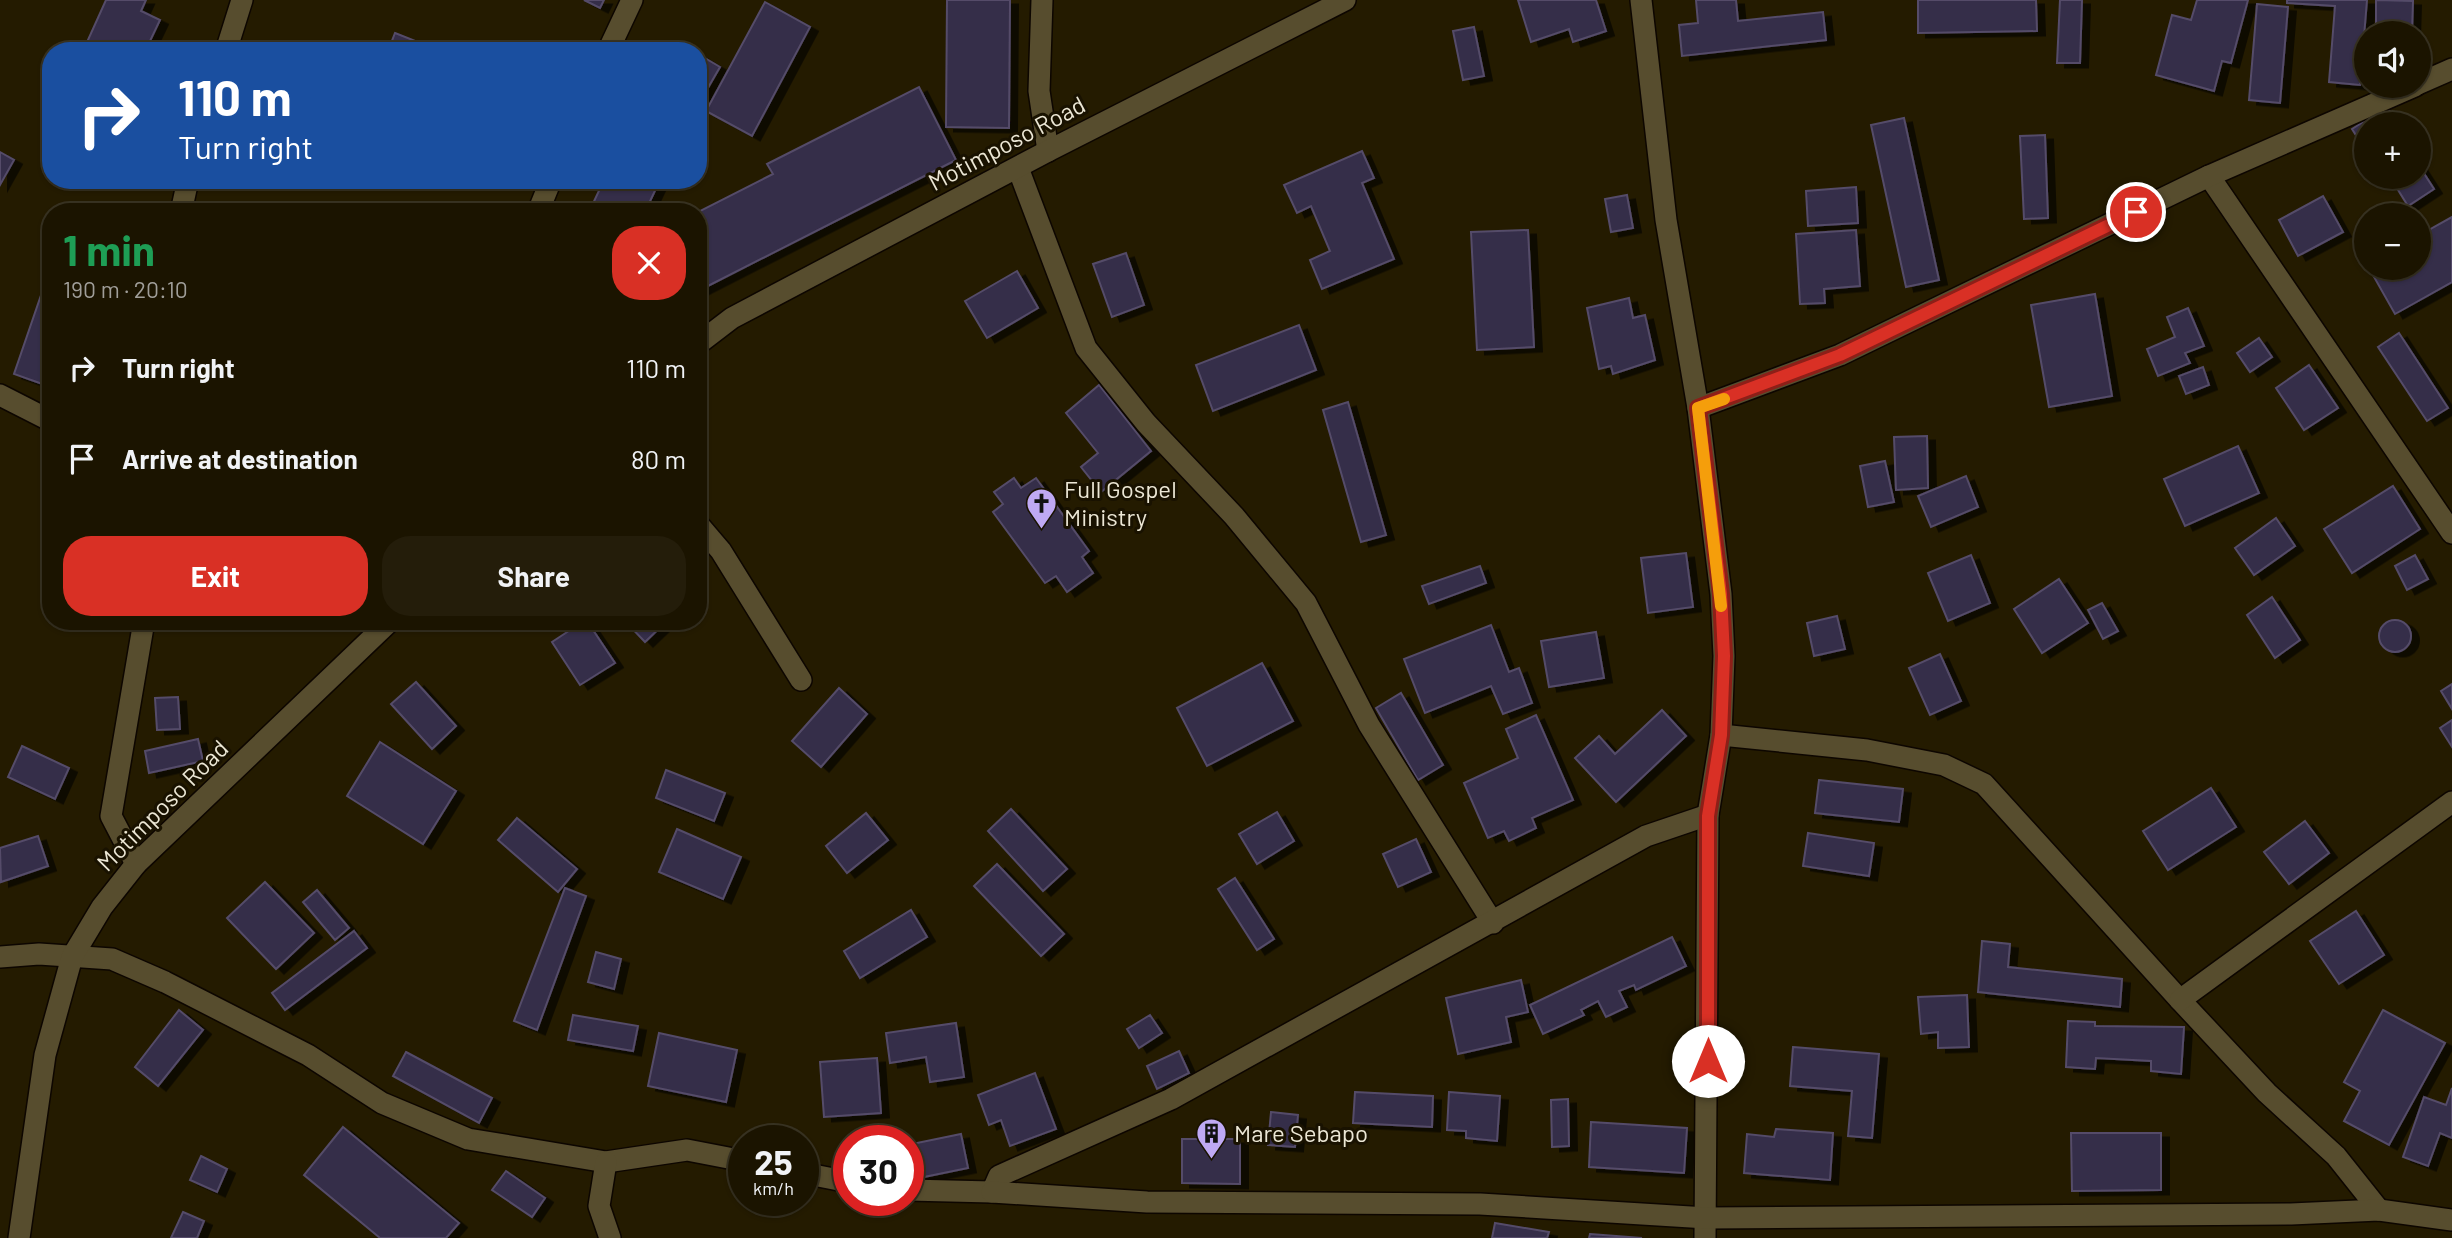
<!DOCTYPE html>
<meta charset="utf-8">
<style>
body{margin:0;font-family:Barlow,sans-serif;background:#241d0a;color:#f1f3f6;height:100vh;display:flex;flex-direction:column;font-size:26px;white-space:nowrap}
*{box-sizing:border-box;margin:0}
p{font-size:23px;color:#a09e99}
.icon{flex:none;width:38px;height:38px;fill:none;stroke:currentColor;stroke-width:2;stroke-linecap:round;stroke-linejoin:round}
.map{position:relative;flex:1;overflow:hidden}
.sheet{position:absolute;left:42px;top:203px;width:665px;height:427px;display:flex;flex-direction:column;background:#1b1400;border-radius:28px;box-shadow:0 2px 5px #0004,0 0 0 2px #393322}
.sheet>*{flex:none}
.banner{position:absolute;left:42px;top:42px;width:665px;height:147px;border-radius:28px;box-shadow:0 2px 5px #0004,0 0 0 2px #393322;background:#1a4fa0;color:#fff;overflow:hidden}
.buttons{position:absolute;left:2354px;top:21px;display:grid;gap:14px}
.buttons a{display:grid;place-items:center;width:77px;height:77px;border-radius:50%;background:#1b1400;box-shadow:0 2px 5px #0004,0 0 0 2px #393322;font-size:35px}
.speed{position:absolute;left:728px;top:1125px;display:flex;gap:14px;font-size:35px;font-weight:700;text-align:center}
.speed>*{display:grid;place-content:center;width:91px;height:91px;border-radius:50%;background:#1b1400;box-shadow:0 2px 5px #0004,0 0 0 2px #393322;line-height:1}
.speed small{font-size:18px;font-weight:400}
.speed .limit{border:10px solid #d22;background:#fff;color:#111}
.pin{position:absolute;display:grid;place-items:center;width:60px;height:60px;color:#fff;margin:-30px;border:4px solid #fff;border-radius:50%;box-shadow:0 2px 7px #0007}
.me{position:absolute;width:77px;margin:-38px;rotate:0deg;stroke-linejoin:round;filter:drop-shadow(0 0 5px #0008)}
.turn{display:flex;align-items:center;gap:24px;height:147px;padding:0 21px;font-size:32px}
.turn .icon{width:91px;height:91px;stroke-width:2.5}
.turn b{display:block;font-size:49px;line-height:60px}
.round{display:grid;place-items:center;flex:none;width:74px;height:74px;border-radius:28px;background:#241d0a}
.summary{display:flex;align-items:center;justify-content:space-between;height:119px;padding:0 21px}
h1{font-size:42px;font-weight:700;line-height:52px;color:#1e9e55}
.cta{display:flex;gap:14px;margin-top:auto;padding:14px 21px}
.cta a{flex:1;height:80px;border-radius:28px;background:#d93025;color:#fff;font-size:28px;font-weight:700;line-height:80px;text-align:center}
.cta a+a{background:#241d0a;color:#f1f3f6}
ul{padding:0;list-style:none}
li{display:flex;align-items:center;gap:21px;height:91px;padding:0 21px}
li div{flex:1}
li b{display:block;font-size:26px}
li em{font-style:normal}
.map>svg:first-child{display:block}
.building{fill:#352d48;stroke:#544c69;stroke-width:2;filter:url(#shadow)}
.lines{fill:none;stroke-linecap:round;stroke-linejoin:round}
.minor-casing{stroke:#0d0600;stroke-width:24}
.minor{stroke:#574d2e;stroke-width:21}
.route-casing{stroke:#8d1f18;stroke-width:18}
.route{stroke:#d93025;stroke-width:12}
.slow{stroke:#f59e0b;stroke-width:12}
.labels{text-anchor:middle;stroke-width:6;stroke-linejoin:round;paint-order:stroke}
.street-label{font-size:24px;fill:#ece7d5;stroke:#191200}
.poi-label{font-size:24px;fill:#ece7d5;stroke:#191200;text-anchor:start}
</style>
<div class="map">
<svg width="2452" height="1238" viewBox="0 0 2452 1238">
<defs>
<filter id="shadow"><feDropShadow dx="8" dy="4.5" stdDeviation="0" flood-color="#0009"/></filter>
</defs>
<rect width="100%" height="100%" fill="#241b00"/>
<g class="building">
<path d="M106 0H146L141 11 160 20 149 43 156 47 154 51H83Z"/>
<path d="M584 0H604L600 8Z"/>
<path d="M947 0H1010L1009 128 946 127Z"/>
<path d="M1518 0H1596L1606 31 1573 42 1569 29 1531 42Z"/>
<path d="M1696 0H1736L1738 21 1823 12 1826 40 1682 56 1679 25 1698 23Z"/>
<path d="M1918 0H2036L2037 31 1918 33Z"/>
<path d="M2060 0H2082L2080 63H2057Z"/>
<path d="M2197 0H2248L2231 63 2222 61 2214 91 2156 75 2172 15 2191 20Z"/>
<path d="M2287 0H2367L2360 85 2329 82 2335 6 2287 3Z"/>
<path d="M2376 0 2413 1 2412 33H2376Z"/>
<path d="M765 2 810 27 752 136 706 111Z"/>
<path d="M2257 4 2288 7 2280 103 2249 100Z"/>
<path d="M1474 27 1484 76 1463 80 1453 31Z"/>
<path d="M395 33 418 42 415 51H388Z"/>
<path d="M698 54 720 67 698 105Z"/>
<path d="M919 87 956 160 698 291V212L773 174 767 164Z"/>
<path d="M2387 107 2398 124H2366V151L2352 129Z"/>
<path d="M1904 118 1939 280 1906 287 1871 125Z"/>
<path d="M2045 135 2048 218 2024 219 2020 136Z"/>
<path d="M1362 151 1374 178 1362 183 1394 259 1322 289 1310 260 1330 251 1311 206 1297 213 1284 185Z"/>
<path d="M0 152 14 160 0 185Z"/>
<path d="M2418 164 2434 189 2408 206 2390 177H2418Z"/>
<path d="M604 180H660L645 212H589Z"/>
<path d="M1856 187 1858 223 1808 226 1806 191Z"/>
<path d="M1627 195 1633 228 1611 232 1605 199Z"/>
<path d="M2323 196 2343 232 2298 256 2279 220Z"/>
<path d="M347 203 373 212H344Z"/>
<path d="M2452 217V282L2395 314 2369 268H2418V236Z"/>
<path d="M1528 230 1534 347 1477 350 1471 232Z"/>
<path d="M1856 230 1860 286 1824 289 1825 303 1800 304 1796 234Z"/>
<path d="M2366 238V263L2355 244Z"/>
<path d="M1126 253 1144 305 1112 317 1093 264Z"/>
<path d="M51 266V387L14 374Z"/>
<path d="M1017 271 1038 308 987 338 965 301Z"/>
<path d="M2095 294 2112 396 2049 407 2031 305Z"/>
<path d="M1629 298 1633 318 1645 315 1655 360 1613 374 1611 366 1599 369 1587 308Z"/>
<path d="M2188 308 2204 346 2185 353 2190 363 2158 376 2147 349 2175 337 2167 317Z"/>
<path d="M1299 325 1316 370 1213 411 1196 365Z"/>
<path d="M2399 333 2448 408 2427 421 2378 347Z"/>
<path d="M2259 338 2272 357 2250 372 2237 353Z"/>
<path d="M2309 365 2338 408 2304 430 2276 388Z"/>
<path d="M2203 367 2209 385 2186 394 2179 376Z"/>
<path d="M1099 385 1151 451 1101 492 1081 467 1098 453 1066 413Z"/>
<path d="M1348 402 1386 535 1361 542 1323 410Z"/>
<path d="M1927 436 1928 488 1896 490 1894 437Z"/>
<path d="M2238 446 2259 493 2185 526 2164 479Z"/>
<path d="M1885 461 1894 502 1868 507 1860 466Z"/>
<path d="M1966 476 1978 507 1931 527 1918 496Z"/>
<path d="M1014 478 1021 488 1036 478 1089 551 1082 557 1093 573 1067 592 1056 576 1045 583 993 512 1003 504 994 492Z"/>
<path d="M2393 486 2420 529 2352 573 2324 529Z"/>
<path d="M2276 518 2295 546 2254 575 2235 548Z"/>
<path d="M1686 553 1693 607 1648 613 1641 558Z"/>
<path d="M1971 555 1990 603 1948 621 1928 573Z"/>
<path d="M2415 555 2428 579 2407 590 2395 566Z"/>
<path d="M1480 566 1486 583 1429 604 1422 586Z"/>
<path d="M2059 579 2088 623 2042 653 2014 609Z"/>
<path d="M2272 597 2300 640 2275 658 2247 615Z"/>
<path d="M2102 603 2118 631 2103 639 2088 610Z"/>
<path d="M1837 616 1845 649 1814 656 1807 623Z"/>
<circle cx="2395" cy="636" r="16"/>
<path d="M584 621H587L615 663 580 685 552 642Z"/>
<path d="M625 621H667L645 642Z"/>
<path d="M1491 625 1509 672 1519 668 1532 703 1503 714 1491 686 1425 713 1404 659Z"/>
<path d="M1596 632 1604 678 1549 687 1541 641Z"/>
<path d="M1940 654 1961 701 1930 715 1909 668Z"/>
<path d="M1262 663 1293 721 1207 766 1177 708Z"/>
<path d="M416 682 456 726 432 749 391 704Z"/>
<path d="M2452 684V709L2441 691Z"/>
<path d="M839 688 867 714 821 767 792 741Z"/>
<path d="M1401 693 1443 765 1418 780 1376 708Z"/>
<path d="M178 697 180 729 157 730 155 698Z"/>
<path d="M1662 710 1686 736 1616 802 1575 758 1599 736 1615 754Z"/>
<path d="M1536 715 1573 800 1532 818 1536 828 1509 841 1504 831 1488 838 1464 783 1518 758 1506 729Z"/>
<path d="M2452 720V747L2440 728Z"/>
<path d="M198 739 203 761 149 773 145 751Z"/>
<path d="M380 742 456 791 423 844 347 796Z"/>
<path d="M22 746 69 768 55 799 8 777Z"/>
<path d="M666 770 725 793 714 821 656 798Z"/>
<path d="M1819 780 1903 789 1899 822 1815 813Z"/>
<path d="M2211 788 2236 827 2168 870 2143 831Z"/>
<path d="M1011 809 1067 869 1043 891 988 831Z"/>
<path d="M1277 812 1294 841 1257 864 1239 834Z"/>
<path d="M866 813 888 840 847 873 826 846Z"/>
<path d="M517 818 577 869 558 892 498 840Z"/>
<path d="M2305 821 2329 853 2289 884 2264 852Z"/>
<path d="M677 829 741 857 723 899 659 872Z"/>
<path d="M1808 833 1874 843 1869 876 1803 866Z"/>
<path d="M38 836 48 866 1 882 0 848Z"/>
<path d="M1416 839 1431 872 1398 887 1383 854Z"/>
<path d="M997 864 1064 934 1041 956 974 886Z"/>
<path d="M1235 878 1274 939 1257 950 1218 889Z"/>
<path d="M265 882 314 933 276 969 227 918Z"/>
<path d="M565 888 586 896 537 1030 514 1021Z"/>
<path d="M317 890 349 928 335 940 303 902Z"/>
<path d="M911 910 927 937 860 978 844 951Z"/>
<path d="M2356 911 2384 955 2339 984 2310 941Z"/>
<path d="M354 931 367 948 285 1010 272 993Z"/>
<path d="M1672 937 1686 966 1636 990 1634 985 1619 991 1627 1007 1606 1017 1598 1001 1581 1010 1584 1015 1543 1034 1530 1005Z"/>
<path d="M1982 941 2010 944 2008 967 2122 979 2120 1007 1978 992Z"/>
<path d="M596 952 621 959 614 989 588 982Z"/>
<path d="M1521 980 1528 1012 1506 1017 1511 1042 1458 1054 1446 998Z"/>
<path d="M1967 995 1969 1047 1938 1048V1032L1921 1034 1918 997Z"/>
<path d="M179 1010 203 1030 158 1086 135 1067Z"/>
<path d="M2383 1010 2445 1043 2389 1145 2344 1121 2360 1091 2344 1082Z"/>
<path d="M573 1015 638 1026 633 1051 568 1040Z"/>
<path d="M1150 1015 1162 1033 1139 1048 1127 1029Z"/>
<path d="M2068 1021 2095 1022V1026L2184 1027 2181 1074 2151 1071V1061L2096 1058 2095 1069 2066 1067Z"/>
<path d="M956 1023 964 1077 930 1082 926 1057 890 1063 886 1033Z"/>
<path d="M659 1033 737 1050 726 1102 648 1086Z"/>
<path d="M1793 1047 1879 1054 1872 1138 1848 1136 1852 1091 1790 1086Z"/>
<path d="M1179 1051 1189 1073 1157 1089 1147 1066Z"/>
<path d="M406 1052 492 1098 479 1123 393 1076Z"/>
<path d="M877 1058 881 1113 824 1117 820 1062Z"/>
<path d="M1035 1073 1056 1129 1010 1146 1001 1120 989 1125 978 1095Z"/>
<path d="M2452 1088V1138L2440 1133 2428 1166 2403 1157 2424 1097 2446 1105Z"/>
<path d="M1355 1092 1433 1096 1432 1127 1353 1123Z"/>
<path d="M1449 1092 1500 1096 1497 1141 1466 1138V1131L1447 1130Z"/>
<path d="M1568 1099 1569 1146 1552 1147 1551 1100Z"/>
<path d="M1271 1112 1298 1115 1295 1147 1268 1145Z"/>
<path d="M1591 1122 1687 1128 1684 1173 1589 1167Z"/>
<path d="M343 1127 459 1223 446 1238H380L304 1175Z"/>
<path d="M1776 1129 1833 1133 1830 1180 1744 1173 1747 1134 1774 1137Z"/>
<path d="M2071 1133H2161V1190L2072 1191Z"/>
<path d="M961 1134 968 1168 919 1178 912 1144Z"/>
<path d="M1182 1139H1240V1184L1182 1183Z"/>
<path d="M201 1156 227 1169 217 1192 190 1180Z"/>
<path d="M506 1171 545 1198 532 1217 492 1190Z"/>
<path d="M183 1212 204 1221 197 1238H171Z"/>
<path d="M1495 1223 1549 1232 1547 1238H1492Z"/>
<path d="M1590 1234 1642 1238H1589Z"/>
</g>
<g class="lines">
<defs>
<g id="minor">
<path d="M1042 0 1039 91 1048 151"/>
<path d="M1641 0 1666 220 1698 408 1721 594 1724 656 1721 735 1708 815 1705 1238"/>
<path d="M226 51 242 0"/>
<path d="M608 51 632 0"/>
<path d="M2418 84 2452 69"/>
<path d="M1018 168 1086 348 1146 423 1234 516 1306 603 1369 725 1493 923"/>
<path d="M2209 176 2452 533"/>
<path d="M181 212 188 180"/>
<path d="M538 212 551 180"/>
<path d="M698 344 732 318 1048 151 1345 0"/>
<path d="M0 395 51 421"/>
<path d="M1698 408 1840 355 2209 176 2415 86"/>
<path d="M698 524 721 551 801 680"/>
<path d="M1721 735 1867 750 1944 765 1984 784 2180 1000 2267 1093 2336 1156 2379 1210"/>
<path d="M136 864 111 816 144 621"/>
<path d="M0 957 39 954 112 959 165 982 308 1055 382 1103 468 1139 606 1162 687 1150 744 1161"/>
<path d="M2180 1000 2452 802"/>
<path d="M606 1162 599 1206 610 1238"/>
<path d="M803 1173 849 1182"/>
<path d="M908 1190 992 1192 999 1176 1171 1099 1646 836 1708 815"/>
<path d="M992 1192 1147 1202 1480 1204 1707 1218 2291 1214 2379 1210 2452 1220"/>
<path d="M19 1238 45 1055 72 957 102 907 136 864 390 621"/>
</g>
</defs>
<use href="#minor" class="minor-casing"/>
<use href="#minor" class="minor"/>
</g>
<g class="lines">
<defs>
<path id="route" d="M1708 1061V816L1721 735 1724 656 1721 594 1698 408 1840 355 2136 212"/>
</defs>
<use href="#route" class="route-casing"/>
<use href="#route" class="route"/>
<path class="slow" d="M1721 606 1698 408 1724 399"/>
</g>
<defs>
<symbol id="church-pin" viewBox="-11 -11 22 30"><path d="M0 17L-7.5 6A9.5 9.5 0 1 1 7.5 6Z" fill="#bfa9f4" stroke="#191200"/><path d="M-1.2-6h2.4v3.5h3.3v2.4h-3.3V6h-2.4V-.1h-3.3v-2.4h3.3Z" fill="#111"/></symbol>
<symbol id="building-pin" viewBox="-11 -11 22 30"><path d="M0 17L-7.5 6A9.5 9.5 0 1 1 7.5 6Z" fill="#bfa9f4" stroke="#191200"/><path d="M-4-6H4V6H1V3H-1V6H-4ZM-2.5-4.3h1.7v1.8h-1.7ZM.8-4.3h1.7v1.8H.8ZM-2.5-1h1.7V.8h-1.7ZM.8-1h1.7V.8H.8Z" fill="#111"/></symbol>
</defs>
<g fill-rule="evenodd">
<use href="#church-pin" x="1024" y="486" width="35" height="47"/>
<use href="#building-pin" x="1194" y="1116" width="35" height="47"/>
</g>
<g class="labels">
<g class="street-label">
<text transform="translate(1007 144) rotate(-28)" y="8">Motimposo Road</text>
<text transform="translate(163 806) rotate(-45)" y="8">Motimposo Road</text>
</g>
<g class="poi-label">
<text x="1064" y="498">Full Gospel<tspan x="1064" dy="28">Ministry</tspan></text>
<text x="1234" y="1142">Mare Sebapo</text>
</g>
</g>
</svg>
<div class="buttons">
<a><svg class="icon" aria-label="sound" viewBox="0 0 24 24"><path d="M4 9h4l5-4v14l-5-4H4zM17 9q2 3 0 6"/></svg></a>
<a>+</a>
<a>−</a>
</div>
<div class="speed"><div>25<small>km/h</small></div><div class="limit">30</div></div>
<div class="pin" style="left:2136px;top:212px;background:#d93025"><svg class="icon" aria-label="arrive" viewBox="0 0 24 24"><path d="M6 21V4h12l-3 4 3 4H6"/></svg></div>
<svg class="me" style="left:1708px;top:1061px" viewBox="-20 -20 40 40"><circle r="19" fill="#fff"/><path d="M0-13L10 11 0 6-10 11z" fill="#d93025"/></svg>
<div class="banner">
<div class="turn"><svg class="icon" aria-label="right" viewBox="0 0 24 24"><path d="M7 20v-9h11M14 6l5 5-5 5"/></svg><div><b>110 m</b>Turn right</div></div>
</div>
<section class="sheet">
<div class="summary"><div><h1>1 min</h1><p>190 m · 20:10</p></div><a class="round" style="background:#d93025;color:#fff"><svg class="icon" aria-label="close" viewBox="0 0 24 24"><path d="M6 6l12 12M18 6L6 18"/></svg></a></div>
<ul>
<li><svg class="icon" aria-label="right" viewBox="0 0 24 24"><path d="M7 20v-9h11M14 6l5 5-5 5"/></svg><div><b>Turn right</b></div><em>110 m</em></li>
<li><svg class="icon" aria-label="arrive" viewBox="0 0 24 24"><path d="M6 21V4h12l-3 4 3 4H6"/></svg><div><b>Arrive at destination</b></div><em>80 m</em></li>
</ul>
<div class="cta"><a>Exit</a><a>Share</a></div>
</section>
</div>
